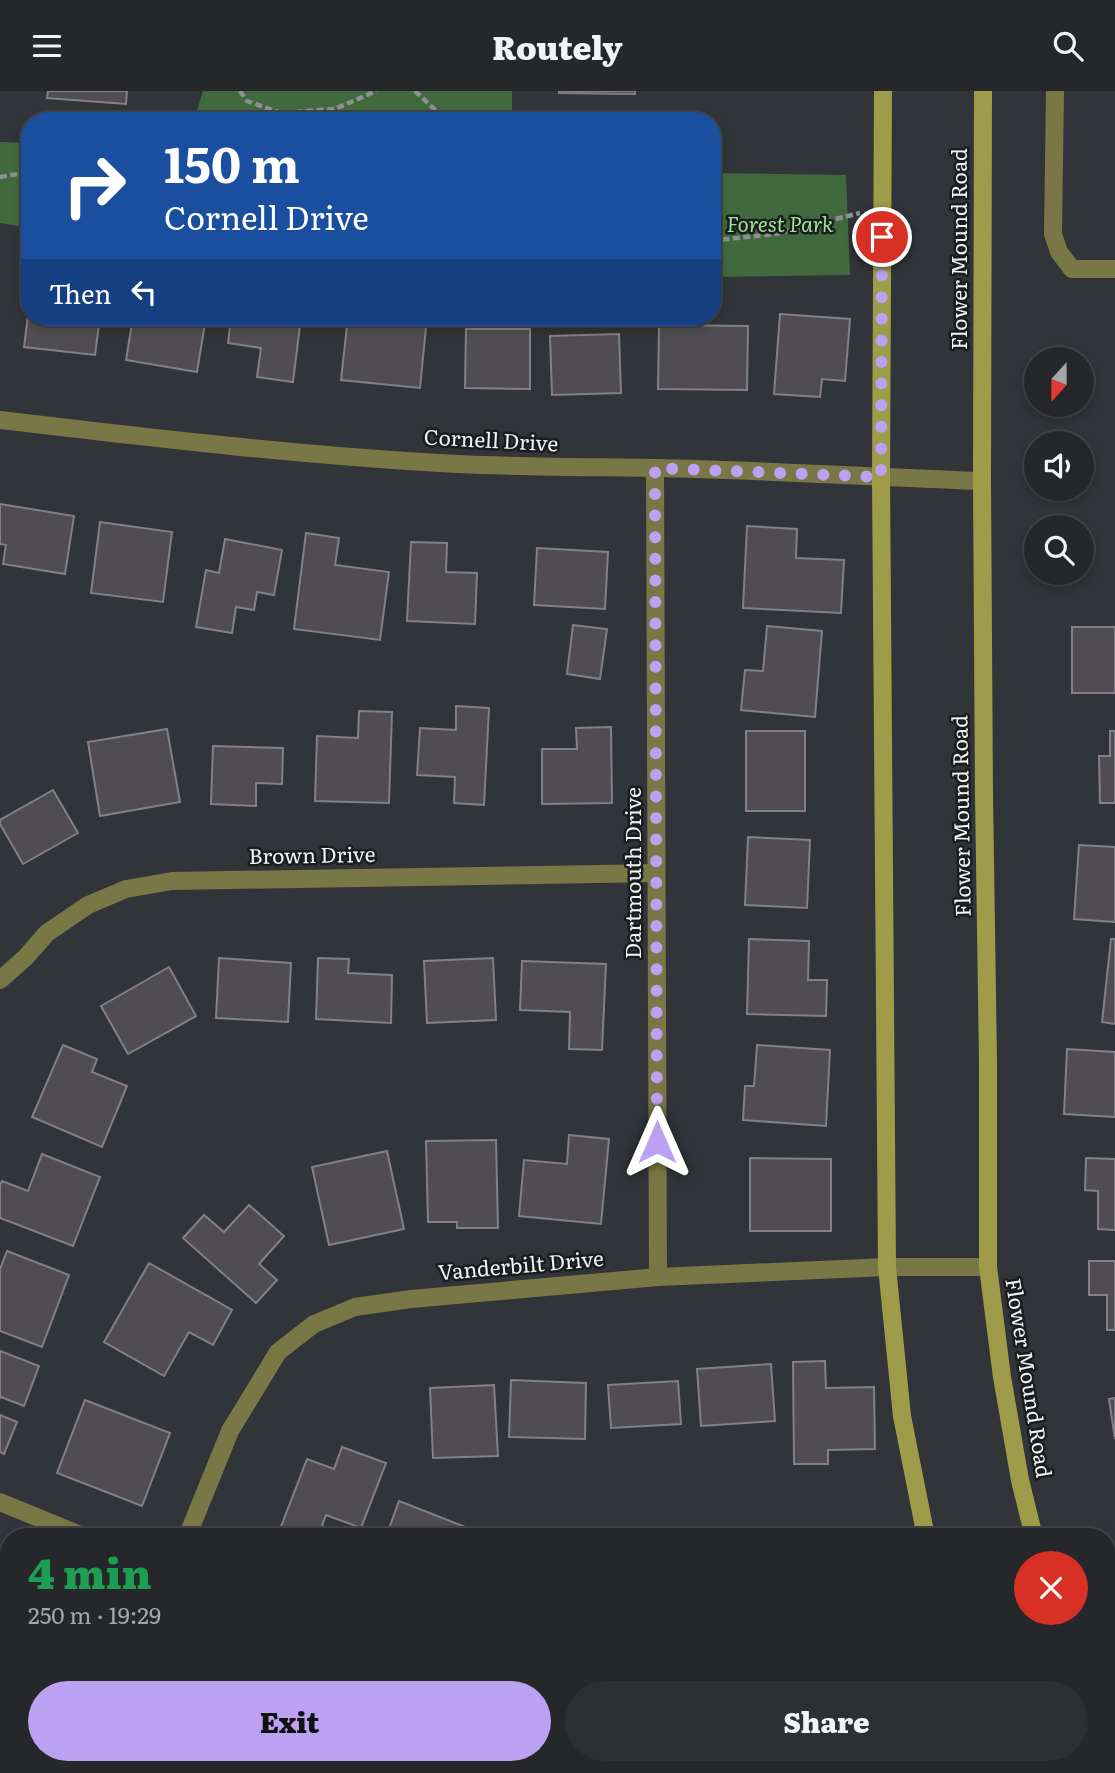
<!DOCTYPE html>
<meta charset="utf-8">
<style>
body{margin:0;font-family:Literata,serif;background:#2d2f32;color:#f1f3f6;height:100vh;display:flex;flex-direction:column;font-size:26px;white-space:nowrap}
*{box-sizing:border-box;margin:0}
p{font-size:23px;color:#a3a5a8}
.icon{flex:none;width:38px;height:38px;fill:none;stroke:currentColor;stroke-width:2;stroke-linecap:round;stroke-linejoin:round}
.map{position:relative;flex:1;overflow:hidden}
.side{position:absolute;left:0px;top:1437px;width:1116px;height:247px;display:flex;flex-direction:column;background:#25272a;border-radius:28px 28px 0 0;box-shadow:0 4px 10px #0003,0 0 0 2px #424447}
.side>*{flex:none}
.guide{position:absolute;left:21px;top:21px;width:700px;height:214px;border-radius:28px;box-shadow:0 4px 10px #0003,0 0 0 2px #424447;background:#1a4fa0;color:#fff;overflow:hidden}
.needle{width:46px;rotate:201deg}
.fabs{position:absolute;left:1024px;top:256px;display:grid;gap:14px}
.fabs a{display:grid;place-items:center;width:70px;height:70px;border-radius:50%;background:#25272a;box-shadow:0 4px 10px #0003,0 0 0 2px #424447;font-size:35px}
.pin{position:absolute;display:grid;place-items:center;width:60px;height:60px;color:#fff;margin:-30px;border:4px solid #fff;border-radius:50%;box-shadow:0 2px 7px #0007}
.me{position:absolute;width:77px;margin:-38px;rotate:0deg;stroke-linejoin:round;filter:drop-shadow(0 0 5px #0008)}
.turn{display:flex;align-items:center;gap:24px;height:147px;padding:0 28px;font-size:32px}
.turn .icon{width:91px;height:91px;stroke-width:2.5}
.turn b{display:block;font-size:49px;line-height:60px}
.then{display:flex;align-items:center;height:66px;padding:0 28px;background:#0003;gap:14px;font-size:26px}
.round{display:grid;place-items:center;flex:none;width:74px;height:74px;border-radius:37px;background:#2d2f32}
.headline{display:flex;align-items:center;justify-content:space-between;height:119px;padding:0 28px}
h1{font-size:42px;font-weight:800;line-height:52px;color:#1e9e55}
.action{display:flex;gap:14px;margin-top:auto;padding:14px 28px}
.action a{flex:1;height:80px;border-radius:42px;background:#bca0f2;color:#111;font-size:28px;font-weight:800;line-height:80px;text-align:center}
.action a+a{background:#2d2f32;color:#f1f3f6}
header{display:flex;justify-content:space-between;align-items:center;height:91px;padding:0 28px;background:#25272a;font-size:32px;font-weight:800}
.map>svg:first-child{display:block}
.green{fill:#406a3e}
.building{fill:#4f4d52;stroke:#828086;stroke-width:2}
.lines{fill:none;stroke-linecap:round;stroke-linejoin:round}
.path{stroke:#8e9194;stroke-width:4.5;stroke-dasharray:7 3.5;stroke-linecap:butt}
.minor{stroke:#787745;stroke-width:18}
.secondary{stroke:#9f9c49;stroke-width:18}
.route{stroke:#bca0f2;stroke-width:12;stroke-dasharray:0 21.6}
.labels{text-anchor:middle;stroke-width:5;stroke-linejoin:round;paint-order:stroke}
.park-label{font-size:21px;font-style:italic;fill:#9ce498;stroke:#1a1c1d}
.street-label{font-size:21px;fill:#f1f4f6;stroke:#1a1c1d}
</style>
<header><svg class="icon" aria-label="menu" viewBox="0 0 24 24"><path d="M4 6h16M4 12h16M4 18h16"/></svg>Routely<svg class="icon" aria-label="search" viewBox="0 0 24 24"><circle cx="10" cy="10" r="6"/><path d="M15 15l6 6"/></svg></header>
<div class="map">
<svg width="1115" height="1682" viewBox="0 0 1115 1682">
<rect width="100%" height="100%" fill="#313438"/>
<g class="green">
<path d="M203 0H512V30H194Z"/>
<path d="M0 51 30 52V137L0 132Z"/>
<path d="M712 82 846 84 850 184 712 186Z"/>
</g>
<g class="building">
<path d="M48 0H127L126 13 47 7Z"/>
<path d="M559 0H635V3L559 2Z"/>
<path d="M30 208V226H100L95 264 24 256Z"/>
<path d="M780 223 850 228 845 290 822 288 820 306 774 303Z"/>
<path d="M133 226H206L197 281 126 269Z"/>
<path d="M231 226H301L293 291 257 286 261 257 228 252Z"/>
<path d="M348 226H427L420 297 341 289Z"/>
<path d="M659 234 748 235 747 299 658 298Z"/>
<path d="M466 238H530V298L465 297Z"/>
<path d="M619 243 621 302 552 304 550 245Z"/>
<path d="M0 413 74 425 65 483 3 473 6 454 0 453Z"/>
<path d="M100 431 172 441 163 511 91 502Z"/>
<path d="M747 435 797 438 796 467 844 469 841 522 743 517Z"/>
<path d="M306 442 339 447 335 474 389 481 380 549 294 538Z"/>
<path d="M225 448 282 459 274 504 257 501 254 519 236 516 232 542 196 536 206 479 219 482Z"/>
<path d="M411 451 447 452 446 481 477 482 475 533 407 530Z"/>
<path d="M537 457 608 461 605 518 534 514Z"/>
<path d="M573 534 607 538 600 588 567 583Z"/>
<path d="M767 535 822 540 815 626 741 619 745 579 763 580Z"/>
<rect x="1072" y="536" width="43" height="66"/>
<path d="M456 615 489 617 484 714 454 712 455 686 417 684 420 637 456 639Z"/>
<path d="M359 620 392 621 389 712 315 710 317 645 358 647Z"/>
<path d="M611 636 612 712 542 713V658H577L576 637Z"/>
<path d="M167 638 180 711 100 725 88 651Z"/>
<rect x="746" y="640" width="59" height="80"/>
<path d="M1110 640H1115V712H1100L1099 665H1110Z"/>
<path d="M213 655 283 657 282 693 256 692V715L211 713Z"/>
<path d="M53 699 78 742 23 773 0 733V729Z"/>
<path d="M748 746 810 749 807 817 745 814Z"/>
<path d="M1079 754 1115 756V831L1074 828Z"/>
<path d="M749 848 809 850 808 889H827L826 925 747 923Z"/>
<path d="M1111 848H1115V933L1102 931Z"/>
<path d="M219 867 291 872 288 931 216 927Z"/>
<path d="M318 867 349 868 348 882 392 884 391 932 316 928Z"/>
<path d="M493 867 496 929 427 932 424 870Z"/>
<path d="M522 870 606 873 602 959 569 958 570 921 520 919Z"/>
<path d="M169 876 196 925 128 963 101 915Z"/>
<path d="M63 954 97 968 92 981 127 995 102 1056 32 1026Z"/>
<path d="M757 954 830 959 826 1035 743 1029 745 995H754Z"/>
<path d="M1067 958 1115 961V1026L1064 1023Z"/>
<path d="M569 1044 609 1048 601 1133 519 1125 524 1069 567 1073Z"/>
<path d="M496 1049 498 1137H457V1131H428L426 1050Z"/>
<path d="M387 1060 404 1138 329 1154 312 1076Z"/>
<path d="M42 1063 100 1086 73 1155 0 1127V1094L2 1090 28 1100Z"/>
<path d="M750 1067 831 1068V1140H750Z"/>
<path d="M1086 1067 1115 1068V1139L1098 1138V1100L1085 1099Z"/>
<path d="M249 1114 284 1145 259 1173 277 1189 256 1212 183 1147 204 1124 224 1141Z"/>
<path d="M7 1160 69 1184 42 1256 0 1240V1178Z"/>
<path d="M1089 1170H1115V1239H1107V1204H1089Z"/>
<path d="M149 1172 232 1219 213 1254 189 1241 164 1285 104 1251Z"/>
<path d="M0 1260 39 1275 24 1315 1 1306 0 1307Z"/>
<path d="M825 1270 826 1297 874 1296 875 1358 828 1359V1373H794L793 1271Z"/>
<path d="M771 1273 775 1330 701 1335 697 1278Z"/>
<path d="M511 1289 586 1292 585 1348 509 1346Z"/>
<path d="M678 1290 681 1333 611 1337 608 1294Z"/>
<path d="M494 1294 498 1365 433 1367 430 1297Z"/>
<path d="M1115 1307V1348L1109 1308Z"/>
<path d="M85 1309 170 1342 142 1415 57 1382Z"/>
<path d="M0 1324 17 1331 4 1363 0 1361Z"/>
<path d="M342 1356 386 1372 361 1437 326 1424 318 1446H277L307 1368 334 1378Z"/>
<path d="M399 1410 473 1439 471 1446H386Z"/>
<path d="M0 1502 9 1505V1587L0 1584Z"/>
<path d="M262 1675H343L340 1682H259Z"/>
<path d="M368 1675H407L406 1677 419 1682H365Z"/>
</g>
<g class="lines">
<g class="path">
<path d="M240 0 247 10 281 22 335 18"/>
<path d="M415 0 447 30"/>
<path d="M321 30 335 18 376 0"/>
<path d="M0 86 30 81"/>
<path d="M712 148 717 149 775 143 860 122"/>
</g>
<g class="minor">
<path d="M1055 0 1053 143 1059 161 1072 178H1115"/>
<path d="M0 329C152 347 305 365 458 373 524 376 589 376 654 377 763 379 873 386 982 390"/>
<path d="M655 377 658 1186"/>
<path d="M0 889 25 867 47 842 88 814 126 798 172 790 656 782"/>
<path d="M0 1411 85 1446"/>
<path d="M187 1446 230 1340 278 1261 314 1233 355 1216 411 1208 658 1186 887 1176H988"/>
<path d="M653 1675 671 1682"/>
</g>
<g class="secondary">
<path d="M883 0 881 386 887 1176 902 1325 926 1446"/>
<path d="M983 0 982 390 984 704 988 971V1176L1002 1286 1020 1389 1034 1446"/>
<path d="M1108 1666 1115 1680"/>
<path d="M1003 1675 1006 1682"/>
</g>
</g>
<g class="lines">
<path class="route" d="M657 1051 655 377 881 386 882 146"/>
</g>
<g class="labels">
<g class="park-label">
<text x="780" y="141">Forest Park</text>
</g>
<g class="street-label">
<text transform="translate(960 158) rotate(-90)" y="7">Flower Mound Road</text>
<text transform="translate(491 350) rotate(3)" y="7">Cornell Drive</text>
<text transform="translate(962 725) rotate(-91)" y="7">Flower Mound Road</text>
<text transform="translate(312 765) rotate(-1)" y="7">Brown Drive</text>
<text transform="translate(634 782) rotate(-90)" y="7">Dartmouth Drive</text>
<text transform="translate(521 1175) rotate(-5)" y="7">Vanderbilt Drive</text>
<text transform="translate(1028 1287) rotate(81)" y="7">Flower Mound Road</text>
</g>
</g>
</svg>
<div class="fabs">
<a><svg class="needle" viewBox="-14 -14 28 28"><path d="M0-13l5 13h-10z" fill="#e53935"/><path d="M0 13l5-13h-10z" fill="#a3a5a8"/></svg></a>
<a><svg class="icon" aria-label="sound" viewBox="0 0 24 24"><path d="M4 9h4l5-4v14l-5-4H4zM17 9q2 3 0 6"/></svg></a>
<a><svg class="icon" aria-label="search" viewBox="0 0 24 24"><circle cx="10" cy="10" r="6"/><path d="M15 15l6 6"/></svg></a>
</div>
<div class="pin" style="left:882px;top:146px;background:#d93025"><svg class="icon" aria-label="arrive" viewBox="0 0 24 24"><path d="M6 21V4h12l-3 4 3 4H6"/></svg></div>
<svg class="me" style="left:657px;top:1051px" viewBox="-20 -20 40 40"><path d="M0-17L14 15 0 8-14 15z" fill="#bca0f2" stroke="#fff" stroke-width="4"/></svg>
<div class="guide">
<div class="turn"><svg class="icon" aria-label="right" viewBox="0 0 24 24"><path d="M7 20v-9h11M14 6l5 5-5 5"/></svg><div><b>150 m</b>Cornell Drive</div></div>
<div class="then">Then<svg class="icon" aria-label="left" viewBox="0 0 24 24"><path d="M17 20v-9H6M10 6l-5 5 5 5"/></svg></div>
</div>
<section class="side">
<div class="headline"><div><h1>4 min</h1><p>250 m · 19:29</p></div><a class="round" style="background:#d93025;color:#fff"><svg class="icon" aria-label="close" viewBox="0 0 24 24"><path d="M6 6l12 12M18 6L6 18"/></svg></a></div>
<div class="action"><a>Exit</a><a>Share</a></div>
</section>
</div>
